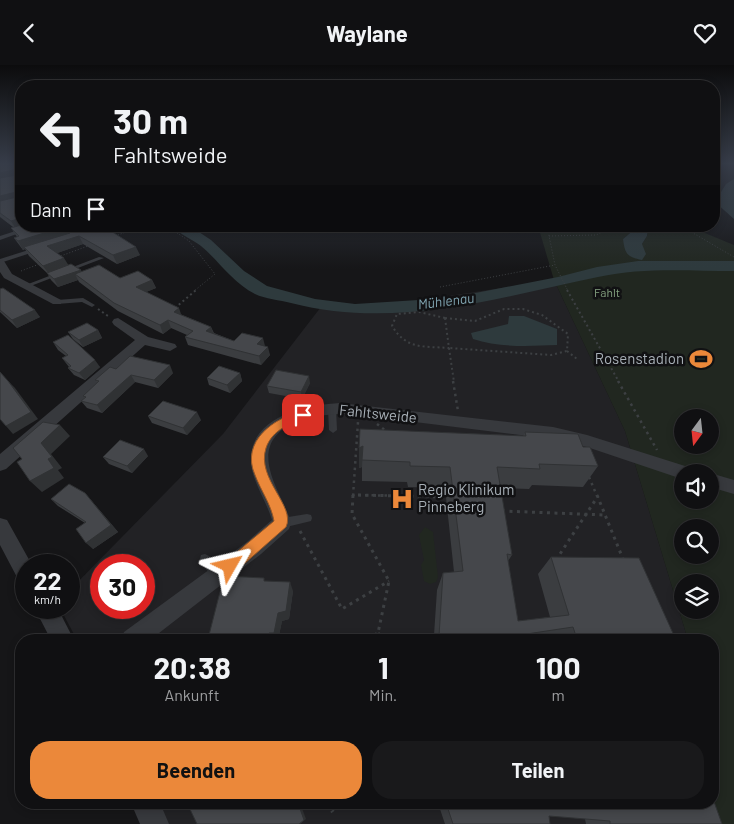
<!DOCTYPE html>
<html lang="de">
<meta charset="utf-8">
<style>
body{margin:0;font-family:Barlow,sans-serif;background:#19191b;color:#f1f3f6;height:100vh;display:flex;flex-direction:column;font-size:19px;white-space:nowrap}
*{box-sizing:border-box;margin:0}
p{font-size:16px;color:#9c9d9f}
.icon{flex:none;width:28px;height:28px;fill:none;stroke:currentColor;stroke-width:2;stroke-linecap:round;stroke-linejoin:round}
.map{position:relative;flex:1;overflow:hidden}
.panel{position:absolute;left:15px;top:569px;width:704px;height:175px;display:flex;flex-direction:column;background:#101012;border-radius:20px;box-shadow:0 2px 8px #0003,0 0 0 1px #303032}
.panel>*{flex:none}
.banner{position:absolute;left:15px;top:15px;width:705px;height:152px;border-radius:20px;box-shadow:0 2px 8px #0003,0 0 0 1px #303032;background:#101012;color:#f1f3f6;overflow:hidden}
.needle{width:32px;rotate:195deg}
.fabs{position:absolute;left:674px;top:344px;display:grid;gap:10px}
.fabs a{display:grid;place-items:center;width:45px;height:45px;border-radius:50%;background:#101012;box-shadow:0 2px 8px #0003,0 0 0 1px #303032;font-size:25px}
.speed{position:absolute;left:15px;top:489px;display:flex;gap:10px;font-size:25px;font-weight:700;text-align:center}
.speed>*{display:grid;place-content:center;width:65px;height:65px;border-radius:50%;background:#101012;box-shadow:0 2px 8px #0003,0 0 0 1px #303032;line-height:1}
.speed small{font-size:12px;font-weight:400}
.speed .limit{border:8px solid #d22;background:#fff;color:#111}
.pin{position:absolute;display:grid;place-items:center;width:42px;height:42px;color:#fff;margin:-21px;border-radius:10px;box-shadow:0 2px 8px #0006}
.me{position:absolute;width:55px;margin:-28px;rotate:53deg;stroke-linejoin:round;filter:drop-shadow(0 0 4px #0008)}
.turn{display:flex;align-items:center;gap:18px;height:105px;padding:0 15px;font-size:22px}
.turn .icon{width:65px;height:65px;stroke-width:2.5}
.turn b{display:block;font-size:35px;line-height:42px}
.then{display:flex;align-items:center;height:48px;padding:0 15px;background:#0003;gap:10px;font-size:19px}
.eta{display:flex;justify-content:space-evenly;align-items:center;height:85px;text-align:center}
.eta b{font-size:30px;font-weight:700;line-height:35px}
.primary-button{display:flex;gap:10px;margin-top:auto;padding:10px 15px}
.primary-button a{flex:1;height:58px;border-radius:20px;background:#eb883a;color:#111;font-size:20px;font-weight:700;line-height:58px;text-align:center}
.primary-button a+a{background:#19191b;color:#f1f3f6}
header{display:flex;justify-content:space-between;align-items:center;height:65px;padding:0 15px;background:#101012;font-size:22px;font-weight:700}
.map>svg:first-child{display:block}
.built{fill:#222225;fill-rule:evenodd}
.green{fill:#212720;fill-rule:evenodd}
.water{fill:#2e3a3d}
.lines{fill:none;stroke-linecap:round;stroke-linejoin:round}
.river{fill:#2e3a3d;fill-rule:evenodd}
.path-far4{stroke:#3d4043;stroke-width:1;stroke-dasharray:1 2;stroke-linecap:butt}
.path-far3{stroke:#3d4043;stroke-width:2;stroke-dasharray:2 3;stroke-linecap:butt}
.path-far2{stroke:#3d4043;stroke-width:2.5;stroke-dasharray:2.5 4;stroke-linecap:butt}
.path-far1{stroke:#3d4043;stroke-width:3;stroke-dasharray:3 4.5;stroke-linecap:butt}
.path{stroke:#3d4043;stroke-width:4;stroke-dasharray:4 5.5;stroke-linecap:butt}
.service{fill:#37393d;fill-rule:evenodd}
.minor{fill:#37393d;fill-rule:evenodd}
.wall{fill:#3b3d40}
.shaded-wall{fill:#303234}
.building{fill:#45474b;stroke:#303234}
.route{fill:#eb883a;stroke:#995826}
.labels{text-anchor:middle;stroke-width:5;stroke-linejoin:round;paint-order:stroke}
.far-park-label{font-size:12px;fill:#85a280;stroke:#111113}
.far-water-label{font-size:14px;font-style:italic;fill:#81a5b1;stroke:#111113}
.poi-label{font-size:15px;fill:#a8b0b7;stroke:#111113;text-anchor:end}
.street-label{font-size:15px;fill:#a8b0b7;stroke:#111113}
</style>
<header><svg class="icon" aria-label="back" viewBox="0 0 24 24"><path d="M15 5l-7 7 7 7"/></svg>Waylane<svg class="icon" aria-label="heart" viewBox="0 0 24 24"><path d="M12 20l-8-8c-3-5 5-10 8-4 3-6 11-1 8 4z"/></svg></header>
<div class="map">
<svg width="734" height="759" viewBox="0 0 734 759">
<rect width="100%" height="100%" fill="#161618"/>
<g class="built">
<path d="M554 215 625 366 688 575H77L60 543 69 542V526L223 369 324 238 388 240ZM101 500H144V542H101Z"/>
<path d="M157 738H710L712 759H167Z"/>
</g>
<g class="green">
<path d="M538 161 599 165 598 161H688L734 180V759H712V575H688L625 366 554 215ZM636 163 648 164 647 171 642 179 623 174ZM682 352H710V380H682ZM682 408H710V435H682ZM682 462H710V490H682ZM682 518H710V545H682Z"/>
<path d="M425 462 433 467 438 512 436 517 430 519 424 516 421 500 424 495 419 470Z"/>
</g>
<g class="water">
<path d="M734 114V154L715 137 726 119Z"/>
<path d="M636 163 648 164 647 171 642 179 646 189 642 195C627 192 625 189 623 174Z"/>
<path d="M509 251H524L557 264V280C530 281 499 283 473 274L471 268 508 259Z"/>
</g>
<g class="lines">
<path class="river" d="M173 161H190L211 175 244 206 267 221 315 234 355 239 450 233 558 212 597 202 638 196H734V206C689 206 642 202 598 212 497 233 395 265 291 238 280 235 265 234 255 229 233 218 219 196 201 181 192 174 180 170 173 161Z"/>
<g class="path-far4">
<path d="M167 161 189 176 215 209 194 226"/>
<path d="M547 161 555 200 568 226"/>
<path d="M681 161 734 192"/>
<path d="M115 171 143 161"/>
<path d="M549 171 596 170 615 161"/>
<path d="M58 192 88 181"/>
<path d="M21 206 42 198"/>
<path d="M440 222 555 200"/>
</g>
<g class="path-far3">
<path d="M567 225 619 317"/>
<path d="M175 243 196 225"/>
<path d="M98 244 108 251"/>
<path d="M445 253 475 256 504 244H523L542 250 568 269 567 286 551 290 449 283"/>
<path d="M445 253 449 283"/>
<path d="M445 253 419 247 397 249 392 261C407 285 423 281 449 283"/>
<path d="M449 283 454 317"/>
<path d="M567 286 577 294"/>
</g>
<g class="path-far2">
<path d="M453 316 458 346"/>
<path d="M618 316 657 385"/>
<path d="M377 359 386 366"/>
<path d="M589 412 597 431"/>
<path d="M352 430 416 431"/>
<path d="M353 431 358 357"/>
</g>
<g class="path-far1">
<path d="M353 430 352 449 389 516 378 568 364 575"/>
<path d="M358 430 446 432"/>
<path d="M597 430 623 494"/>
<path d="M502 446 605 450"/>
<path d="M300 466 342 544 389 516"/>
<path d="M556 495 598 431"/>
<path d="M378 568 384 575"/>
</g>
<path class="path" d="M326 738 333 747"/>
<g class="service">
<path d="M31 161H39L0 175V171Z"/>
<path d="M38 182 40 183V185L0 198V194Z"/>
<path d="M99 192 104 193 28 222 23 221Z"/>
<path d="M83 233 95 240 92 242 82 237 57 239 54 237 57 235Z"/>
<path d="M332 341 336 344 337 365 333 368 329 365 328 344Z"/>
<path d="M307 449 311 450 312 453 311 456 307 457 282 463 278 461 277 458 278 455 282 453Z"/>
<path d="M205 489C213 492 221 503 225 510L223 514 219 515C211 512 203 501 200 494L201 490Z"/>
</g>
<g class="minor">
<path d="M714 100 718 102V109L714 111Z"/>
<path d="M0 195 4 196 12 209 61 235V239H53L4 213 0 207Z"/>
<path d="M118 253 148 272 175 279 177 282 170 286 145 280 6 404 0 406V389L135 275 114 260 112 257 114 254Z"/>
<path d="M340 338 553 362 587 370 685 401 691 403 693 408H682V414L587 382 553 374 350 349C315 348 258 357 270 405 274 423 286 440 291 458L289 464 261 489 150 575H121L124 567 247 477 272 455C267 438 256 422 252 405 242 354 302 340 340 338Z"/>
<path d="M710 408 734 415V429L710 422Z"/>
<path d="M0 453 7 455 32 500H26V519L19 516 0 480Z"/>
<path d="M34 542H57L74 575H51Z"/>
<path d="M131 738H160L169 759H140Z"/>
</g>
</g>
<g class="wall">
<path d="M0 98H21V161H103L140 190 117 199 83 179 57 188 68 200 82 207 120 213 152 215 156 223 146 227 182 250 211 262 214 268 234 276 265 281 270 290 261 300 188 280 185 272 187 270 171 263 163 269 118 246 79 217 78 215 58 222 51 215 47 208 29 191 25 184 23 185 14 173 17 172 11 163 13 162 0 152Z"/>
<path d="M0 224 40 252 17 263 0 247Z"/>
<path d="M98 265 102 273 83 282 73 274 68 267Z"/>
<path d="M53 277 100 302 85 315 74 310 68 303 69 302 62 293 66 291 58 285Z"/>
<path d="M116 304 173 308 158 323 135 317 102 348 87 343 81 336 84 333 83 331 98 318 95 315Z"/>
<path d="M240 308 242 316 230 328 209 320 207 313Z"/>
<path d="M310 318 302 334 269 328 267 321Z"/>
<path d="M148 351 201 355 187 370 152 358Z"/>
<path d="M525 367 583 382 598 401 583 422 532 420 529 424 500 423 512 490 508 496 518 556 550 552 538 509 551 492 676 575H410L411 570H434L437 525 443 508 454 507 445 423 408 422 407 417 362 416V402L359 403V383L523 371Z"/>
<path d="M148 391 132 408 109 399 103 392Z"/>
<path d="M85 428 118 467 93 484 85 458 58 441 51 434Z"/>
<path d="M266 516 293 526 289 554 282 556 278 575H202L208 574Z"/>
<path d="M438 738H712L722 759H586L585 754 549 751 550 759H445Z"/>
</g>
<g class="shaded-wall">
<path d="M17 104 21 111 0 116V108Z"/>
<path d="M16 127 20 134 0 140V131Z"/>
<path d="M21 153V161L16 164 11 156Z"/>
<path d="M67 161 71 169 24 182 25 184 23 185 18 176Z"/>
<path d="M79 171 83 179 52 190 47 181Z"/>
<path d="M136 182 140 190 117 199 113 190Z"/>
<path d="M64 193 69 201 49 209 43 201Z"/>
<path d="M81 205 85 212 75 209 78 215 58 222 54 214Z"/>
<path d="M152 215 156 223 139 230 136 222Z"/>
<path d="M179 243 182 252 174 247Z"/>
<path d="M35 245 40 252 17 263 12 255Z"/>
<path d="M168 255 171 263 163 269 160 260Z"/>
<path d="M211 262 214 270 206 266Z"/>
<path d="M98 265 102 273 83 282 79 275Z"/>
<path d="M263 273 265 281 257 279Z"/>
<path d="M268 282 270 290 261 300 259 291Z"/>
<path d="M95 295 100 302 85 315 79 308Z"/>
<path d="M170 300 173 308 158 323 154 315Z"/>
<path d="M240 308 242 316 230 328 227 320Z"/>
<path d="M131 310 135 317 102 348 97 340Z"/>
<path d="M309 311 310 318 302 334 301 327Z"/>
<path d="M8 316 15 323 38 354 13 369 6 361Z"/>
<path d="M197 347 201 355 187 370 183 363Z"/>
<path d="M60 360 70 371 51 389 62 403 58 405 64 413 42 427 30 416 41 378Z"/>
<path d="M363 381 362 402 359 403V383Z"/>
<path d="M144 384 148 391 132 408 127 401Z"/>
<path d="M85 428 118 467 93 484 86 478 111 460Z"/>
<path d="M290 517 293 526 289 554 282 556 278 575 274 568 278 548Z"/>
<path d="M269 568 273 575H267Z"/>
<path d="M298 738H300L306 754 300 759Z"/>
</g>
<g class="building">
<path d="M0 98H21V153L11 156 0 148V136L17 132 19 129 16 127 0 131V113L17 110 19 106 17 104 0 108Z"/>
<path d="M21 160V161H67L18 176 14 173 19 171 11 163Z"/>
<path d="M67 161H103L136 182 113 190 79 171 47 181 64 193 43 201 24 182 70 168 72 163Z"/>
<path d="M71 199 81 205 54 214 47 208Z"/>
<path d="M99 200 120 213 138 206 152 215 136 222 179 243 174 247 211 262 206 266 234 276 242 268 263 273 257 279 268 282 259 291 185 272 193 266 168 255 160 260 114 238 75 209Z"/>
<path d="M3 223 35 245 12 255 0 245V224Z"/>
<path d="M87 258 98 265 79 275 68 267Z"/>
<path d="M68 270 95 295 79 308 68 303 71 301 62 293 68 290 53 277Z"/>
<path d="M130 291 170 300 154 315 131 310 97 340 81 336 86 332 83 331 99 316 95 315 110 302 116 304Z"/>
<path d="M219 301 240 308 227 320 207 313Z"/>
<path d="M276 305 309 311 301 327 267 321Z"/>
<path d="M0 307 8 316 31 347 6 361 0 354Z"/>
<path d="M163 336 197 347 183 363 148 351Z"/>
<path d="M43 357 60 360 41 378 52 392 48 394 54 403 30 416 17 397 22 394 13 383Z"/>
<path d="M360 364 526 371 525 367 578 369 583 382H590L598 401 539 399 540 404 497 402 512 490 507 489 518 556 569 550 551 492 639 493 676 575H615L577 574 573 562 520 570 521 575H411V570L439 571 443 508 463 506 450 402 410 401V397L362 395 363 381 359 383Z"/>
<path d="M120 375 144 384 127 401 103 392Z"/>
<path d="M69 419 85 428 111 460 86 478 76 464 86 457 51 434Z"/>
<path d="M224 511 264 513V516L290 517 286 546 278 548 274 568H269L267 575H202L203 574H208Z"/>
<path d="M712 664 716 673H712Z"/>
<path d="M712 731 722 759H610V756L549 751 550 759H453L446 738H712Z"/>
<path d="M187 738H298L304 755 299 759H197Z"/>
</g>
<linearGradient id="sky" x2="0" y2="1"><stop stop-color="#0c0c0d"/><stop offset="0.48" stop-color="#363c48"/><stop offset="1" stop-color="#363c48" stop-opacity="0"/></linearGradient>
<rect width="734" height="204" fill="url(#sky)"/>
<path class="route" d="M303 346 309 350 307 353C290 358 272 365 266 383 256 414 296 441 286 462L236 506 230 508 225 506 223 501 225 497 274 456C271 439 261 426 255 410 240 376 275 352 303 346Z"/>
<defs>
<symbol id="stadium-bare" viewBox="-9 -9 18 18"><path d="M0-5a6.5 5 0 1 0 0 10a6.5 5 0 1 0 0-10ZM-3.5-1.8h7v3.6h-7Z" fill="#eb883a" stroke="#111113" stroke-width="2.5" paint-order="stroke"/></symbol>
<symbol id="hospital-bare" viewBox="-9 -9 18 18"><path d="M-5-5h3v3.5h4V-5h3V5h-3V1.5h-4V5h-3Z" fill="#eb883a" stroke="#111113" stroke-width="2.5" paint-order="stroke"/></symbol>
</defs>
<g fill-rule="evenodd">
<use href="#stadium-bare" x="685" y="278" width="32" height="32"/>
<use href="#hospital-bare" x="386" y="418" width="32" height="32"/>
</g>
<g class="labels">
<g class="far-park-label">
<text x="607" y="232">Fahlt</text>
</g>
<g class="far-water-label">
<text transform="translate(446 236) rotate(-7)" y="5">Mühlenau</text>
</g>
<g class="poi-label">
<text x="684" y="299">Rosenstadion</text>
<text x="418" y="430" text-anchor="start">Regio Klinikum<tspan x="418" dy="17">Pinneberg</tspan></text>
</g>
<g class="street-label">
<text transform="translate(378 349) rotate(6)" y="5">Fahltsweide</text>
</g>
</g>
</svg>
<div class="fabs">
<a><svg class="needle" viewBox="-14 -14 28 28"><path d="M0-13l5 13h-10z" fill="#e53935"/><path d="M0 13l5-13h-10z" fill="#9c9d9f"/></svg></a>
<a><svg class="icon" aria-label="sound" viewBox="0 0 24 24"><path d="M4 9h4l5-4v14l-5-4H4zM17 9q2 3 0 6"/></svg></a>
<a><svg class="icon" aria-label="search" viewBox="0 0 24 24"><circle cx="10" cy="10" r="6"/><path d="M15 15l6 6"/></svg></a>
<a><svg class="icon" aria-label="layers" viewBox="0 0 24 24"><path d="M12 4l9 5-9 5-9-5zM3 14l9 5 9-5"/></svg></a>
</div>
<div class="speed"><div>22<small>km/h</small></div><div class="limit">30</div></div>
<div class="pin" style="left:303px;top:350px;background:#d93025"><svg class="icon" aria-label="arrive" viewBox="0 0 24 24"><path d="M6 21V4h12l-3 4 3 4H6"/></svg></div>
<svg class="me" style="left:230px;top:501px" viewBox="-20 -20 40 40"><path d="M0-17L14 15 0 8-14 15z" fill="#eb883a" stroke="#fff" stroke-width="4"/></svg>
<div class="banner">
<div class="turn"><svg class="icon" aria-label="left" viewBox="0 0 24 24"><path d="M17 20v-9H6M10 6l-5 5 5 5"/></svg><div><b>30 m</b>Fahltsweide</div></div>
<div class="then">Dann<svg class="icon" aria-label="arrive" viewBox="0 0 24 24"><path d="M6 21V4h12l-3 4 3 4H6"/></svg></div>
</div>
<section class="panel">
<div class="eta">
<div><b>20:38</b><p>Ankunft</p></div>
<div><b>1</b><p>Min.</p></div>
<div><b>100</b><p>m</p></div>
</div>
<div class="primary-button"><a>Beenden</a><a>Teilen</a></div>
</section>
</div>
